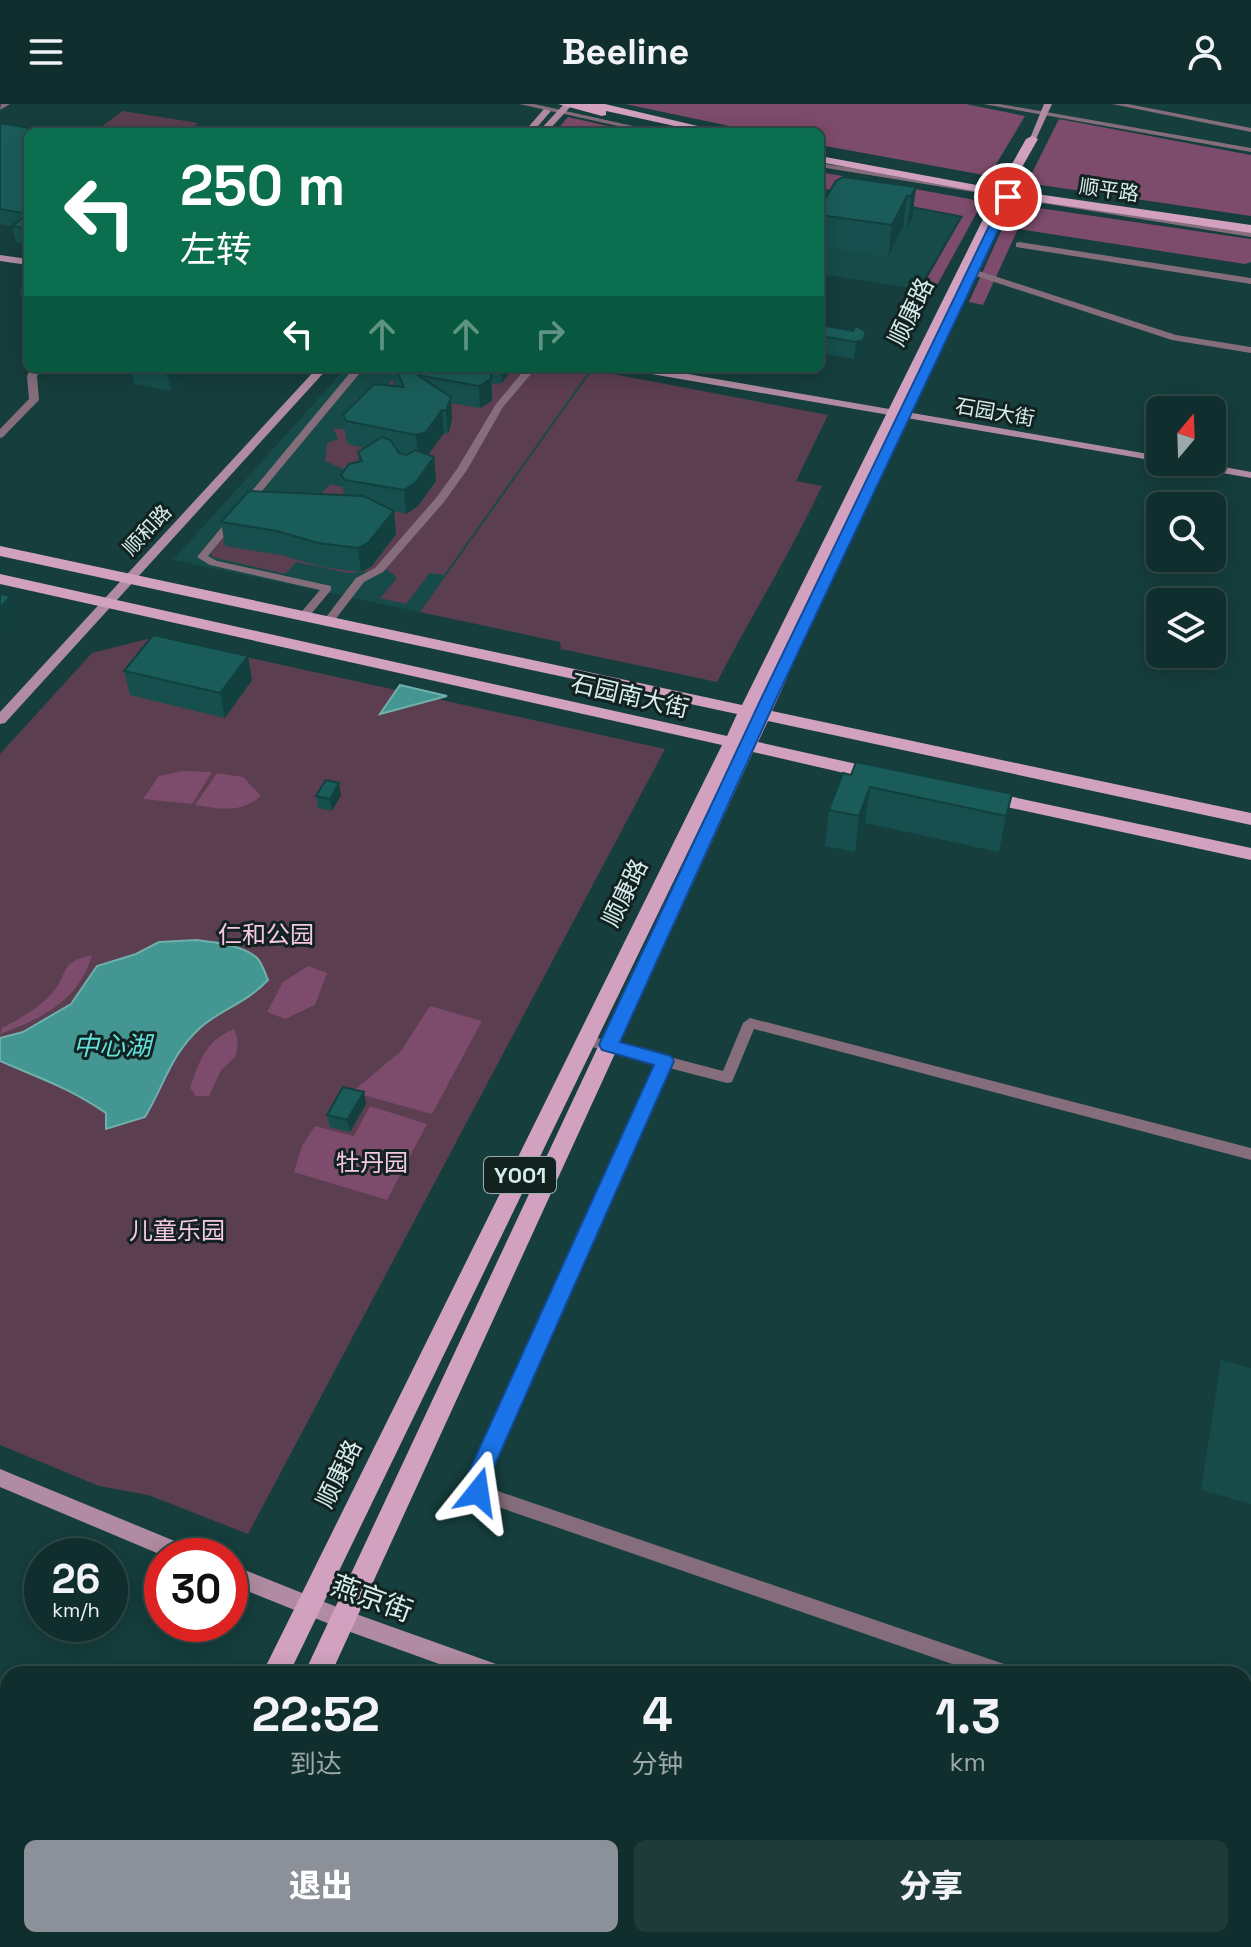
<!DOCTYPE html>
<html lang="zh">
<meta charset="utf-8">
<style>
body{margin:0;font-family:"Space Grotesk","Noto Sans SC",sans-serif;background:#1e3a39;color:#f1f3f6;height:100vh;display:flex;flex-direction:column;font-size:30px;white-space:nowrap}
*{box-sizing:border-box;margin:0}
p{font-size:26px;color:#9ca8aa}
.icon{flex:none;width:44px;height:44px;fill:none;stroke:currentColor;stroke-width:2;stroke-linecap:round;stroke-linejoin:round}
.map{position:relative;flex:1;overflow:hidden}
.side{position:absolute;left:0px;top:1562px;width:1252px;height:282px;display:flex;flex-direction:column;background:#102e2d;border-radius:24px 24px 0 0;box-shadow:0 4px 20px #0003,0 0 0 2px #304a49}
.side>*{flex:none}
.banner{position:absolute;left:24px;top:24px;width:800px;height:244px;border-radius:12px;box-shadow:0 4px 20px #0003,0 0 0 2px #304a49;background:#0b6e4f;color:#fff;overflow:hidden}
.needle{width:52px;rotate:19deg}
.tools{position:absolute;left:1146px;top:292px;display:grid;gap:16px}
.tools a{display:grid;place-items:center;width:80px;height:80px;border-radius:12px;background:#102e2d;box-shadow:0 4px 20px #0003,0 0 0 2px #304a49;font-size:40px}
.speed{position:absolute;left:24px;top:1434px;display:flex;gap:16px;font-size:40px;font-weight:700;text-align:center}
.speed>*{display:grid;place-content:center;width:104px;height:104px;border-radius:50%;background:#102e2d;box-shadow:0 4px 20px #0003,0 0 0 2px #304a49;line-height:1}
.speed small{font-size:20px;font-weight:400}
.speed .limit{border:12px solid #d22;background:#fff;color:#111}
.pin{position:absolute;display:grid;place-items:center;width:68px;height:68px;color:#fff;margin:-34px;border:4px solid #fff;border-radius:50%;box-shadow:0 2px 8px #0007}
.me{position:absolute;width:88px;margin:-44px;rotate:15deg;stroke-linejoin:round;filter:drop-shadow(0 0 6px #0008)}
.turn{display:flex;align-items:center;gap:28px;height:168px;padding:0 24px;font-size:36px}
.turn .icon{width:104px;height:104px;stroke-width:2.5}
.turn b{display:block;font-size:56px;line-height:68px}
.lanes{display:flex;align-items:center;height:76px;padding:0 24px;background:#0003;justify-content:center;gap:40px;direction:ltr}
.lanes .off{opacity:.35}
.eta{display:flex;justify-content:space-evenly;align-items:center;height:136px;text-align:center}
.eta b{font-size:48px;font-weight:800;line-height:56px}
.action{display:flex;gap:16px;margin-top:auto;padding:16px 24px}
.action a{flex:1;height:92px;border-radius:12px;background:#8c9099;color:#fff;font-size:32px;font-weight:800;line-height:92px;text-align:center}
.action a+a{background:#1e3a39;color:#f1f3f6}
header{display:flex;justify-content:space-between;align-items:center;height:104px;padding:0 24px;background:#102e2d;font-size:36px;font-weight:800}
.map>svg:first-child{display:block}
.built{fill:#164b49}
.green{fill:#5b3e50}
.forest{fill:#7d4b6b}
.water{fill:#439692;stroke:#6fb0ad;stroke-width:2}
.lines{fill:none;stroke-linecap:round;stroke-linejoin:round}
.street{fill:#856d7b;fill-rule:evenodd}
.secondary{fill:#b08ba1;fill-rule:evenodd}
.primary{fill:#d1a1bf;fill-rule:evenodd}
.wall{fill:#164f4d}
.shaded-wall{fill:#12403e}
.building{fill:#1a5c59;stroke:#12403e;stroke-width:2}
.route{fill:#1a73e8;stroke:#114b97;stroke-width:2}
.labels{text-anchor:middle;stroke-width:6;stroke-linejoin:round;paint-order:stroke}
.far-street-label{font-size:20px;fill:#d7eceb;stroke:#112221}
.shield{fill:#112221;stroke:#9cafae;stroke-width:2}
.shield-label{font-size:22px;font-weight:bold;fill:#d7eceb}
.street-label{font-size:24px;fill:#d7eceb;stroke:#112221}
.park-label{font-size:24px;fill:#f7c7e5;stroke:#112221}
.water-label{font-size:26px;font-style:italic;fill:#65e1db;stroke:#112221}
.near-street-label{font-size:28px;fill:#d7eceb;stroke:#112221}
</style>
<header><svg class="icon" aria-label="menu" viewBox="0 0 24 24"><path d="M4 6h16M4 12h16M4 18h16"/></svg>Beeline<svg class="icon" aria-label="person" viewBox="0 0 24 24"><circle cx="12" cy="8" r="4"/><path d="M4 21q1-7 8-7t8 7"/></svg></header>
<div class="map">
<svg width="1251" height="1843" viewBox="0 0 1251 1843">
<rect width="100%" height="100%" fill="#153e3c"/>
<g class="built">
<path d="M820 86 960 113 918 185 820 170Z"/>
<path d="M346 264 592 266 420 508 173 456Z"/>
<path d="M1221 1256 1251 1264V1400L1201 1386Z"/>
</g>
<g class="green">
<path d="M123 7 198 19 187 28H94Z"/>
<path d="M394 264H571L589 267 444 471 430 469 406 500 380 494 397 474 388 466 347 469 296 458 285 470 212 453 211 449 251 400H313L330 380 347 384 354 370 325 357 327 339 338 335 333 324 348 326 361 308 355 296 383 286 392 276 410 269Z"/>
<path d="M592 266 828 311 796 377 822 382C790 450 751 512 717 578L561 545 560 538 420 508Z"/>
<path d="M155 533 665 645 248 1430 148 1391 99 1382 0 1341V650L92 549Z"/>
<path d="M252 1836H1035L1055 1843H249Z"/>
</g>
<g class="forest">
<path d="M625 0H966L1025 12 989 72 820 41V28H758Z"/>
<path d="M568 13 635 28H555Z"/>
<path d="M1059 15 1251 51V112L1027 79Z"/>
<path d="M820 68 970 95 982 99 936 183 921 185 963 112 820 84Z"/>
<path d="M1025 102 1251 135V158L1245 160 1018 125 983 201 969 198 1011 105Z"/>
<path d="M183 667 212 668 192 700 143 695 159 672Z"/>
<path d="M217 669 243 673 261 692C240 710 220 705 195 701Z"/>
<path d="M92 851C79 897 41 915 0 930L2 924C21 914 39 904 53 888 70 867 58 859 92 851Z"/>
<path d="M308 862 327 869 315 901 285 915 267 908 283 878Z"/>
<path d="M430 902 482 917 432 1010 352 988 401 947Z"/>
<path d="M234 925 238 937 236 952 221 966 209 992H196L190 984C200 956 205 937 234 925Z"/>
<path d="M370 1002 427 1020 387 1096 294 1068 302 1042 315 1022 354 1032Z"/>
</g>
<g class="water">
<path d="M400 581 447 592 380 610Z"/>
<path d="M197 836C214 838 242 841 256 853 262 858 265 869 268 876 245 900 223 904 201 923 170 951 165 980 145 1013L106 1025V1009C68 983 41 975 0 957V934L23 928 71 900 97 862 136 850 159 838Z"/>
</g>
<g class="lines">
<g class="street">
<path d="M10 0 0 6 1 0Z"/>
<path d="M519 0H534L660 28H645Z"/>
<path d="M983 0H1000L1251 44V48Z"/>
<path d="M1112 0H1128L1251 24V28Z"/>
<path d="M820 59 1251 127V133L820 63Z"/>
<path d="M1019 138 1251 174V180L1016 143V139Z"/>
<path d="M973 165 1176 231 1251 243V249L1172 236 970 170 969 168Z"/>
<path d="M31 264H41L37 272 39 296 3 333 0 334V325L29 295 27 272Z"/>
<path d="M354 264H364L208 452 217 457 331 482V486L307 515 303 516 297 513 320 486 210 461 197 453Z"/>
<path d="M526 264H536L503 303 467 366 444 398 383 468 364 478 331 521H323V517L356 474 375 464 436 394 457 365 496 300Z"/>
<path d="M750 914 1251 1044V1056L754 925 732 978 727 979 669 964 485 1376 486 1383 1007 1561 1014 1564 1016 1570H981L478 1396 472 1394 467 1376 656 960 581 940 579 936 581 932 586 931 723 967 743 919Z"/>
<path d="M1244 1640 1251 1643V1663L1244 1660Z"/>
</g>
<g class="secondary">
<path d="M564 0H573L547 28H538Z"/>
<path d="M1044 0H1052L1036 35 1029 37Z"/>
<path d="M544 5 551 7 533 28H524Z"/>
<path d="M0 151 28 155V161L0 157Z"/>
<path d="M317 264H328L5 619 0 620V608Z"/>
<path d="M629 264H653L1160 352 1162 358 634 267Z"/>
<path d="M1171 358H1197L1251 368V374L1177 361Z"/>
<path d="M0 1365 194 1445 197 1452H164L0 1383Z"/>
<path d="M230 1460 342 1505 496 1560 503 1563 507 1570H467L342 1525 230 1480Z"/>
<path d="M1244 1825 1251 1827V1843H1232L1229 1836H1244Z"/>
</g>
<g class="primary">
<path d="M558 0H605L723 28H702L606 7V11L602 12Z"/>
<path d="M1032 32 1038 35 1009 86 1251 121V129L1006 93 774 570H785L787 574 772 607 1251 709V721L768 617 758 638 879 665 888 671 879 677 753 648 331 1570H304L730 661 289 1570H262L722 641 0 480V470L727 632 737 610 0 452V442L742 601 995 91 820 58V52L998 85 1026 35Z"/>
<path d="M985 687 1251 744V756L979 697 976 693Z"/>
<path d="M133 1836H163L160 1843H130Z"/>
<path d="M178 1836H209L206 1843H175Z"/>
</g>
</g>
<g class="wall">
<path d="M0 19 28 28V140L16 138 12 122 0 120Z"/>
<path d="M916 83 912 114 907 124 903 123 888 153 820 143V103Z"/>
<path d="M28 178V212H26L19 185Z"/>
<path d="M820 221 853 227 865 245 861 253 854 255 820 249Z"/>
<path d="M131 264 185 273 171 287 134 280Z"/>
<path d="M392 264H507L508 271 502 279 492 280V297L480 304 451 299 452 316 448 330 444 329 428 351 434 353 436 377 418 402 406 410 394 407 396 430 371 463 361 468 322 463 281 451 225 442 221 418 344 391 341 371 359 358 358 348 365 344 348 340 346 334 343 311 394 282Z"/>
<path d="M248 552 252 576 225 614 130 591 124 567Z"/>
<path d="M851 671 1012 690 999 748 865 719 855 748 825 742 829 706Z"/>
<path d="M341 691 332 707 318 704 316 692Z"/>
<path d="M366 1000 350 1028 330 1023 327 1011Z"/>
</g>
<g class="shaded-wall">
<path d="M916 83 912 114 907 124 911 92Z"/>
<path d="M907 92 903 123 888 153 892 121Z"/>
<path d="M866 228 865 245 861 253 854 255 856 238Z"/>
<path d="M173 264H184L185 273 171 287 167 270Z"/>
<path d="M502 264H507L508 271 502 279Z"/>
<path d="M491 275 492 297 480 304 479 282Z"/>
<path d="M451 293 452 316 448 330 446 307Z"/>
<path d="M442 306 444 329 428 351 418 354 416 331Z"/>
<path d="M434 353 436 377 418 402 406 410 404 386Z"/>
<path d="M394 407 396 430 371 463 361 468 358 444Z"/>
<path d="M11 492 18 516 0 536V504Z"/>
<path d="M248 552 252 576 225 614 220 589Z"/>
<path d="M339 679 341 691 332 707 330 695Z"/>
<path d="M870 683 865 719 855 748 859 712Z"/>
<path d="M1012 690 1005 726 999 748 1006 712Z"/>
<path d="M364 988 366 1000 350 1028 347 1016Z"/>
</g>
<g class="building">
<path d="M0 19 54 28H28V125L12 122 28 110 0 105Z"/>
<path d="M843 73 916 83 911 92H907L892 121 820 111V103L836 77Z"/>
<path d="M28 178V187L19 185Z"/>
<path d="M820 221 853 227 856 222 866 228 863 236 856 238 820 232Z"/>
<path d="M134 264H173L167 270Z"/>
<path d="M394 264H491V275L479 282 417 271 451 293 446 307 442 306 426 328 416 331 346 317 343 311 374 280 404 283 397 267 392 266Z"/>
<path d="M382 333 390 336 399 349 407 351 415 346 434 353 416 378 404 386 345 376 341 371 349 360 362 357 358 348Z"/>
<path d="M249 387 364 392 394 407 368 439 358 444 318 439 277 427 221 418Z"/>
<path d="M0 490 11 492 0 504Z"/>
<path d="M153 531 248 552 220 589 124 567Z"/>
<path d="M856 658 1012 690 1006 712 870 683 859 712 829 706 843 669 851 671Z"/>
<path d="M326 676 339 679 330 695 316 692Z"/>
<path d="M343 983 364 988 347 1016 327 1011Z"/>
</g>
<path class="route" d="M1008 90 1014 93 776 595 620 938 671 952 674 957 488 1376 489 1388 486 1395 478 1398 470 1395 465 1376 654 961 602 946 599 941 761 595 1003 93Z"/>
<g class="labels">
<g class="far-street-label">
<text transform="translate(1109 86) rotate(8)" y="7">顺平路</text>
<text transform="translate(995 308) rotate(10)" y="7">石园大街</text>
<text transform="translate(147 426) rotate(-47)" y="7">顺和路</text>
</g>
<rect class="shield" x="484" y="1053" width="72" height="36" rx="6"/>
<g class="shield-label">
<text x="520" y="1079">Y001</text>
</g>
<g class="street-label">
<text transform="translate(911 208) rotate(-64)" y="8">顺康路</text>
<text transform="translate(630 592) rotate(13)" y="8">石园南大街</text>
<text transform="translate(625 789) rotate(-64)" y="8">顺康路</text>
<text transform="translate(339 1370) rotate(-64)" y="8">顺康路</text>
</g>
<g class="park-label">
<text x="266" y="839">仁和公园</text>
<text x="372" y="1067">牡丹园</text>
<text x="177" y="1135">儿童乐园</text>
</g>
<g class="water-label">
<text x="112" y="951">中心湖</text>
</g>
<g class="near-street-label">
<text transform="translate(372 1494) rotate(20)" y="10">燕京街</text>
</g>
</g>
</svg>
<div class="tools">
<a><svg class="needle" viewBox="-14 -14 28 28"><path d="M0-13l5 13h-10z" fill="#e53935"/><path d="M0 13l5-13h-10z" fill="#9ca8aa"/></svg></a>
<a><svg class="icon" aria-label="search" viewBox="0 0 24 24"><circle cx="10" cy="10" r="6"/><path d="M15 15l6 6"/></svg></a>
<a><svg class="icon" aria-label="layers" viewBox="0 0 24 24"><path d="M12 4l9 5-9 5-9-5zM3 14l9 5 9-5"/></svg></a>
</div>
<div class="speed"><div>26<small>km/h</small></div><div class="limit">30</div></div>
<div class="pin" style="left:1008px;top:93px;background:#d93025"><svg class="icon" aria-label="arrive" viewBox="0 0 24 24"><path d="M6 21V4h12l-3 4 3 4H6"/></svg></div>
<svg class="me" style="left:478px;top:1388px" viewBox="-20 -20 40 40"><path d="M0-17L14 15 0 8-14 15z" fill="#1a73e8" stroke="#fff" stroke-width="4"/></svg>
<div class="banner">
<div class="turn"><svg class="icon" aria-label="left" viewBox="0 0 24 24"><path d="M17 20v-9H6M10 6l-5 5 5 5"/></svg><div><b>250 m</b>左转</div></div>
<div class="lanes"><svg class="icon" aria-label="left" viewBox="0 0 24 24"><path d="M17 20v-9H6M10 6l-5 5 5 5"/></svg><svg class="icon off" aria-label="ahead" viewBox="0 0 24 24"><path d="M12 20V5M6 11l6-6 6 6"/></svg><svg class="icon off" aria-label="ahead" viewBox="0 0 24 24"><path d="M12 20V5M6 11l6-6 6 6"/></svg><svg class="icon off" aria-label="right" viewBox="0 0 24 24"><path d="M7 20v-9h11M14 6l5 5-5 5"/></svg></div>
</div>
<section class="side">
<div class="eta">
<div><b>22:52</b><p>到达</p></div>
<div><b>4</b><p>分钟</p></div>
<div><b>1.3</b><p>km</p></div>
</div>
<div class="action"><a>退出</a><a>分享</a></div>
</section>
</div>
